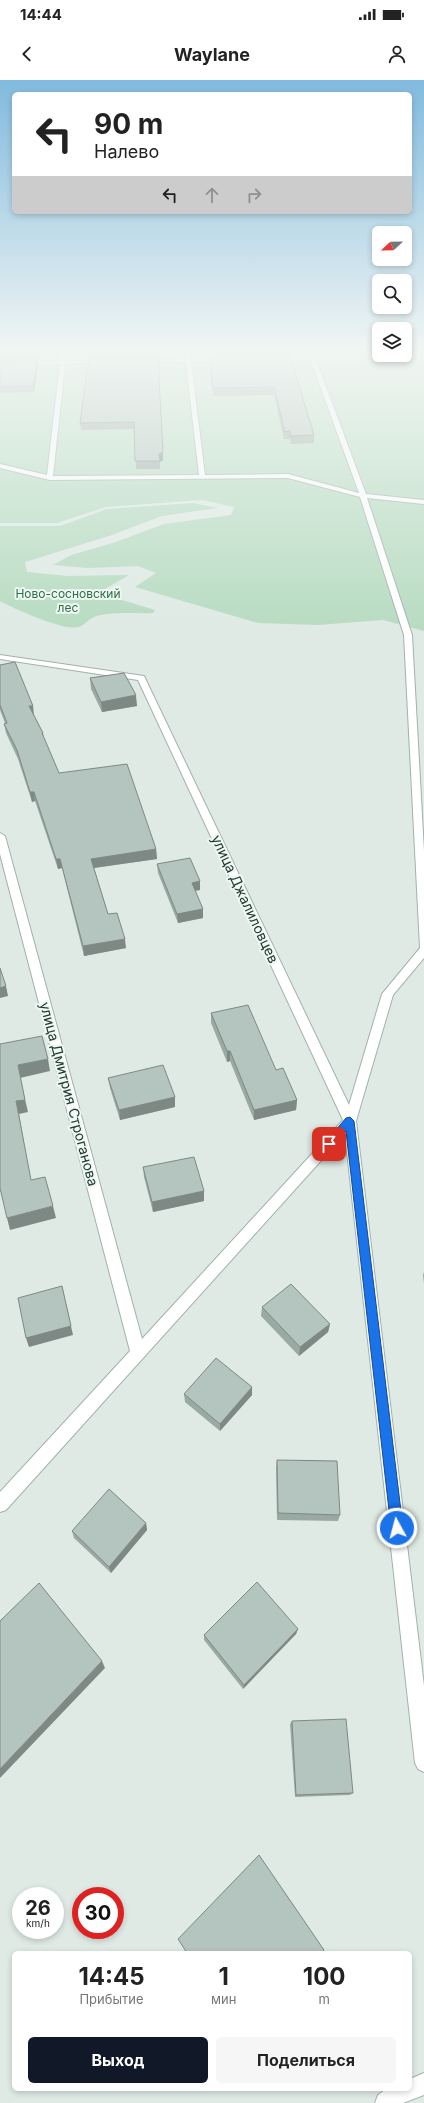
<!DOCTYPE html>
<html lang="ru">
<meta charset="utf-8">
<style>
body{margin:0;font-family:Inter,sans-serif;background:#f6f6f6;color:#222;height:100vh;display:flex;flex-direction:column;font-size:15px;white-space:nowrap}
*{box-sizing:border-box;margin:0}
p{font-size:13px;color:#767676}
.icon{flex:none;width:22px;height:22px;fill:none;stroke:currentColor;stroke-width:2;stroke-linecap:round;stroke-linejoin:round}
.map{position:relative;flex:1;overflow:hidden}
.drawer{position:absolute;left:12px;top:1871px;width:400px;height:140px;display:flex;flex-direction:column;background:#fff;border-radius:6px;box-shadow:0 2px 6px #0003}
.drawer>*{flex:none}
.guide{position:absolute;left:12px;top:12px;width:400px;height:122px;border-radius:6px;box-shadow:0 2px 6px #0003;background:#fff;color:#222;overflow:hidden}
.needle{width:26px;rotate:248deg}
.buttons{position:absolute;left:372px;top:146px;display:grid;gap:8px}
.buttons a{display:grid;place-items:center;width:40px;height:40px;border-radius:6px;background:#fff;box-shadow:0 2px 6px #0003;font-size:20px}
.speed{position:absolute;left:12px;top:1807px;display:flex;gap:8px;font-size:20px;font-weight:700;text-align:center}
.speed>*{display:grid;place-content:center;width:52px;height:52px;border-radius:50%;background:#fff;box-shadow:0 2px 6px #0003;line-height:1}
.speed small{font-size:10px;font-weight:400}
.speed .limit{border:6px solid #d22;background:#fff;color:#111}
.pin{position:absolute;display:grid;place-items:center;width:34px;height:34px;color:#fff;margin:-17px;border-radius:8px;box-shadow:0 2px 6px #0006}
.me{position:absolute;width:44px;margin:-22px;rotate:353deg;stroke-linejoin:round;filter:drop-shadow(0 0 3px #0008)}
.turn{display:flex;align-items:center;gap:14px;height:84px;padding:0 16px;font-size:18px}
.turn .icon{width:52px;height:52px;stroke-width:2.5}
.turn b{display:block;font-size:28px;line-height:34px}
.lanes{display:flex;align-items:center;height:38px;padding:0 16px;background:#0003;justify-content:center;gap:20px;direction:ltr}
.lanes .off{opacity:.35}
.eta{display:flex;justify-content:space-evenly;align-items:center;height:68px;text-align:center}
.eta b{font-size:24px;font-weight:700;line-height:28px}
.action{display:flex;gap:8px;margin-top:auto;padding:8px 16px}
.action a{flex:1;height:46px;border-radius:6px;background:#111827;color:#fff;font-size:16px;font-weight:700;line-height:46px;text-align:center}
.action a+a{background:#f6f6f6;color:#222}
.status{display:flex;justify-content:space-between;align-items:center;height:28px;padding:0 20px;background:#fff;direction:ltr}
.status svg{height:11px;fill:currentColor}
header{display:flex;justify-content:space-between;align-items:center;height:52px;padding:0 16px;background:#fff;font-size:18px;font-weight:700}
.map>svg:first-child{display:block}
.green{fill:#b7dbc1}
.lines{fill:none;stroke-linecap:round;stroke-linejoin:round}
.minor-casing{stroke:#a2b1ac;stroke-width:2}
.minor{fill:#fff;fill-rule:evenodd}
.wall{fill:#9ba9a3}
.shaded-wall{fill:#7e8985}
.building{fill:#b4c4be;stroke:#7e8985}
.route{fill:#1a73e8;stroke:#114b97}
.labels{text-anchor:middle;stroke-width:4;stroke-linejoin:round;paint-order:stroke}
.far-park-label{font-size:12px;fill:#2c6f45;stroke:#eff7f3}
.street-label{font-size:14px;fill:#203932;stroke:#eff7f3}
</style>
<div class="status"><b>14:44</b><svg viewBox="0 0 49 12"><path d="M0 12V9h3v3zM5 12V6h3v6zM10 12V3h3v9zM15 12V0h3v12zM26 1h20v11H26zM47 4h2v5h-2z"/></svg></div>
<header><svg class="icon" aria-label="back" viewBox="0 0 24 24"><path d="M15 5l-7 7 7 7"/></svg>Waylane<svg class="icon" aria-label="person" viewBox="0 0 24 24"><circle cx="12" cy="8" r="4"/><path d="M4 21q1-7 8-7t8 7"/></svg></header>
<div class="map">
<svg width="424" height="2023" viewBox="0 0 424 2023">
<rect width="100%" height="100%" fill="#dfeae5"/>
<g class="green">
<path d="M0 269H379V275H405V269H424V551L383 540 318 545 258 543 135 507 156 493 138 486 88 488 53 485 71 475 116 462 164 444 231 435 234 427 202 420 106 427 57 443H0Z"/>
<path d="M193 423 217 428 162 436 109 456 25 482 27 492 67 496 129 495 105 509 92 511 155 530 153 533C135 534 112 531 94 537 89 539 84 545 79 547 62 551 15 529 0 521V446H60L107 429Z"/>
</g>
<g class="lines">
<defs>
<g id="minor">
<path d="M62 269H66L65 281 108 282 65 284 53 396 199 395 186 282 140 281 186 279 185 269H189L191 279 234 280 191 282 205 395 288 394 359 413 311 281 272 279 310 277 307 269H312L366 414 424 420V424L367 418 412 555 424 771V878L393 915 356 1041 424 1606V1692L418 1689 415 1683 345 1054 6 1430 0 1432V1412L130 1271 0 774V753L5 756 142 1259 343 1040 138 600 0 579V575L144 596 349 1025 382 914 420 868 404 555 360 417 288 398 50 400 0 388V384L47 395 60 284 0 285V281H60Z"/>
<path d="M424 1993V2015L403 2023H375L378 2015 386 2009H410V1999Z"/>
</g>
</defs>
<use href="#minor" class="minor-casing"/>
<use href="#minor" class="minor"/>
</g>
<g class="wall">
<path d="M0 269H41L39 280H17H37L38 286 34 312 0 313Z"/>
<path d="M160 269V284L159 305 163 380 160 382V389H136L135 349 81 350 80 343 90 278V272Z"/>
<path d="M213 269H288V276L314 355V363L291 364 290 359H284L274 315 213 316 210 288V281H215V277H214Z"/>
<path d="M337 269H379V272L339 273Z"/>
<rect x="405" y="269" width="8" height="3"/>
<path d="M0 585 34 635 43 653 44 659 59 693 156 769 157 779 94 788 108 834 126 868 84 876 62 788 58 789 35 721 32 722 18 679 6 653 4 644 5 643 0 630Z"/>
<path d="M90 598 137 626 102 632 91 609Z"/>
<path d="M157 784 200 801V810L195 811 203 838 178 843 158 793Z"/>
<path d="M211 933 276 990 297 1020 296 1030 254 1040 230 981 227 982 211 943Z"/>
<path d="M108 998 175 1027 120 1040 110 1008Z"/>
<path d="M143 1087 204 1111V1121L153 1132 144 1097Z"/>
<path d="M424 1192V1204L423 1195Z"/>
<path d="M262 1227 330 1244 328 1252 299 1276 261 1236Z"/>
<path d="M184 1314 252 1315 220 1351 185 1322Z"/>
<path d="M277 1380 340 1435 338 1441 277 1440 276 1387Z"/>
<path d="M146 1443 147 1450 111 1493 74 1458 72 1451Z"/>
<path d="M298 1549 296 1554 243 1609 204 1560V1555Z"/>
<path d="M292 1641 353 1713 350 1715 295 1717 290 1644Z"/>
</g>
<g class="shaded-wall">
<path d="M39 269H41L39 280 38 274Z"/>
<path d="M37 280 38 286 34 312 33 306Z"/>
<path d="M163 372V380L160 382 159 374Z"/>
<path d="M136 615 137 626 102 632 101 622Z"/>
<path d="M29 626H33L34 635Z"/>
<path d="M30 712H34L35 721 32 722Z"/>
<path d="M156 769 157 779 93 788 91 779Z"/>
<path d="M56 779H60L62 788 58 789Z"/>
<path d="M200 801V810L192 811V803Z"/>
<path d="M203 829V838L178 843 177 834Z"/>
<path d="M125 859 126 868 84 876 83 866Z"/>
<path d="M6 906 8 916 0 918V908Z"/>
<path d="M227 971H230V981L227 982Z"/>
<path d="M48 979 50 991 20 998 28 1032 19 1034 33 1112 31 1100 16 1021 18 985Z"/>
<path d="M175 1017V1027L120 1040 119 1030Z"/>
<path d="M297 1020 296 1030 254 1040V1030Z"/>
<path d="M204 1111V1121L153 1132 152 1122Z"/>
<path d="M53 1126 56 1138 10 1150 7 1138Z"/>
<path d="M62 1206 73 1255 29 1267 26 1258Z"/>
<path d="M330 1244 328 1252 299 1276 300 1267Z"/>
<path d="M252 1307V1315L220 1351V1344Z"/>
<path d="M146 1443 147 1450 111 1493 109 1487Z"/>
<path d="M298 1549 296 1554 243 1609 244 1605Z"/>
<path d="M102 1581 105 1588 0 1698V1689Z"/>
</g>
<g class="building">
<path d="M0 269H39L38 274 0 275Z"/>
<path d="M90 269H160V271L90 272Z"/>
<path d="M214 269H288V270L214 271Z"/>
<path d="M215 276H290L314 355 291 356 290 351 285 352 274 307 213 308 210 281H215Z"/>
<path d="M160 277 159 299 163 372 159 374 160 381H135L134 342 80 343 89 278Z"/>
<path d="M37 280 33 306 0 307V281Z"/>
<path d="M15 582 33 626H29L43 653H42L59 693 127 684 156 769 91 779 108 834 117 833 125 859 83 866 60 779H56L34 712H30L17 670 4 644 7 643 0 625V585Z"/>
<path d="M124 593 136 615 101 622 90 598Z"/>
<path d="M190 778 200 801 192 803 203 829 177 834 157 784Z"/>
<path d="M0 888 6 906 0 908Z"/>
<path d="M248 925 276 990 283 988 297 1020 254 1030 230 971H227L211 933Z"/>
<path d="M42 956 48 979 18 985 25 1020 16 1021 31 1100 45 1097 53 1126 7 1138 0 1108V964Z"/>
<path d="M163 985 175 1017 119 1030 108 998Z"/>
<path d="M194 1077 204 1111 152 1122 143 1087Z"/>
<path d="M291 1204 330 1244 300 1267 262 1227Z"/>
<path d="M62 1206 71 1246 26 1258 18 1218Z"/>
<path d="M216 1278 252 1307 220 1344 184 1314Z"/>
<path d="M277 1380 337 1381 340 1435 278 1433Z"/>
<path d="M109 1409 146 1443 109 1487 72 1451Z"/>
<path d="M257 1502 298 1549 244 1605 204 1555Z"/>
<path d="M39 1503 102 1581 0 1689V1541Z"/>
<path d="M346 1639 353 1713 296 1715 292 1641Z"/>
<path d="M259 1775 324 1870 322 1873H187L178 1859Z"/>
</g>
<linearGradient id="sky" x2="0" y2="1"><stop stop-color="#81bade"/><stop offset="0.49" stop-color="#f1f6f3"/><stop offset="1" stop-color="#f1f6f3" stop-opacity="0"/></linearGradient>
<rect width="424" height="552" fill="url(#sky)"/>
<path class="route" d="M350 1037 354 1041 403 1448 401 1452 397 1454 392 1452 391 1448 346 1051 332 1066H325L324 1064 346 1038Z"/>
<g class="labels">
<g class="far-park-label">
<text x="68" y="518">Ново-сосновский<tspan x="68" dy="14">лес</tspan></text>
</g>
<g class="street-label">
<text transform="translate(245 819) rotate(65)" y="5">улица Джалиловцев</text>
<text transform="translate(69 1014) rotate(75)" y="5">улица Дмитрия Строганова</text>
</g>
</g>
</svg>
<div class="buttons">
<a><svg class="needle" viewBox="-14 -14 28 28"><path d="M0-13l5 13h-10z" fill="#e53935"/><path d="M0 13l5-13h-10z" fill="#767676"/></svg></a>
<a><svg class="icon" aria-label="search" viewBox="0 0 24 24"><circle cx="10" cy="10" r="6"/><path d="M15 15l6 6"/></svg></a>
<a><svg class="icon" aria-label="layers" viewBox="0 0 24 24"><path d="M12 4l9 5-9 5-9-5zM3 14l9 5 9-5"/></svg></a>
</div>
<div class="speed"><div>26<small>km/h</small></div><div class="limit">30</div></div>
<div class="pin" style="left:329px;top:1064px;background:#d93025"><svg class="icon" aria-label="arrive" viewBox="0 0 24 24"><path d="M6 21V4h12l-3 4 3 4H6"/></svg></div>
<svg class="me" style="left:397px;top:1448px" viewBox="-20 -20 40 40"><circle r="17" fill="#1a73e8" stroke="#fff" stroke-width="3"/><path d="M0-11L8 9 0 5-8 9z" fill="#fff"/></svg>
<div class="guide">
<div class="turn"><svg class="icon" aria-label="left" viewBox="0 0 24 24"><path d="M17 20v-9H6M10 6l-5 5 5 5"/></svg><div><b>90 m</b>Налево</div></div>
<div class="lanes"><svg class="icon" aria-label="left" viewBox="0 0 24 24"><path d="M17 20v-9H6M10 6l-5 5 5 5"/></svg><svg class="icon off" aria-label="ahead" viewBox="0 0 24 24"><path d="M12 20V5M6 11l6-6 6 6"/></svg><svg class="icon off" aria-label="right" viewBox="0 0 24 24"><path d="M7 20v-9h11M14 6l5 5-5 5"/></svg></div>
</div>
<section class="drawer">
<div class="eta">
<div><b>14:45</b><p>Прибытие</p></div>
<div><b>1</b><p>мин</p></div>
<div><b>100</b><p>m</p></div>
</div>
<div class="action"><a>Выход</a><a>Поделиться</a></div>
</section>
</div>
